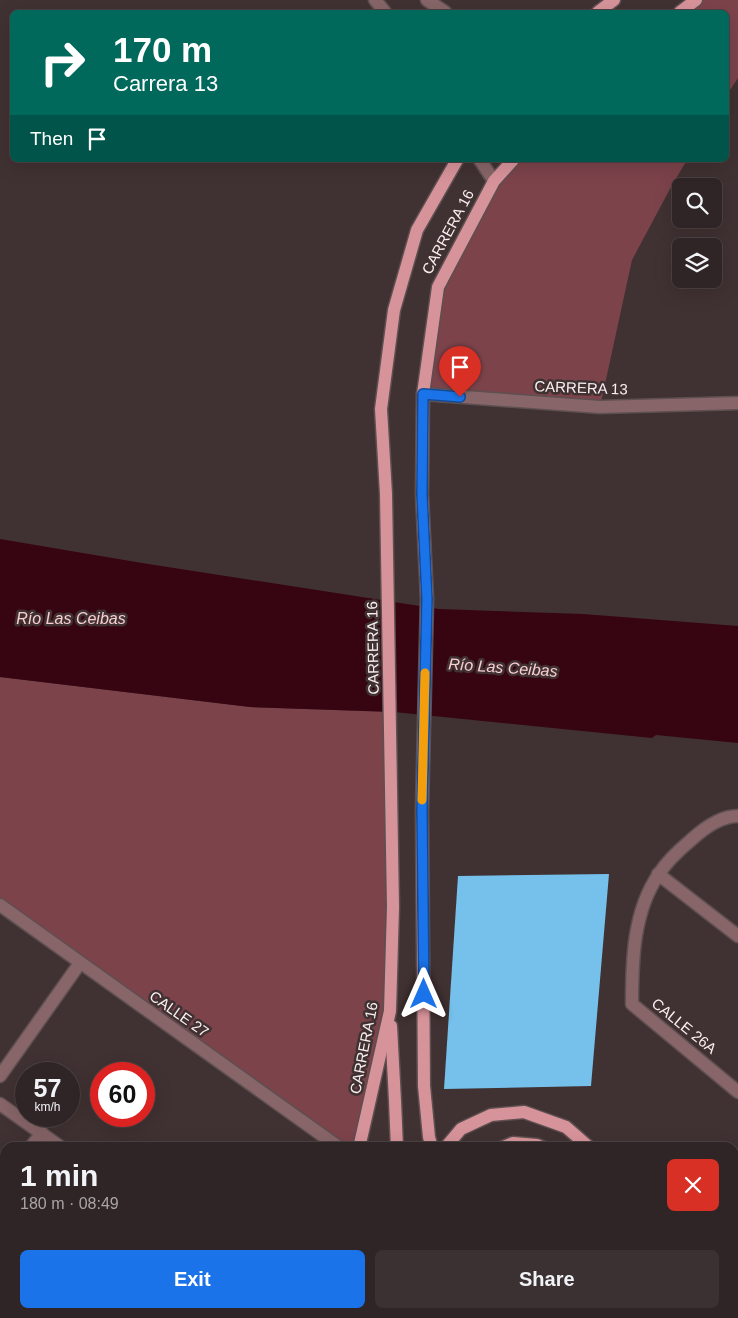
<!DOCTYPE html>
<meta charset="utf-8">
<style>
body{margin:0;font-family:Arial,sans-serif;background:#3c3132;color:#f1f3f6;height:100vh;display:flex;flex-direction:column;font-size:19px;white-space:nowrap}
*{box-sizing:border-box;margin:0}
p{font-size:16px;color:#a8a5a7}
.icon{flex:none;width:28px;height:28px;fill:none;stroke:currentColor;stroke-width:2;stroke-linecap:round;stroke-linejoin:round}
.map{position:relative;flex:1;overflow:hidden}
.side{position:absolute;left:0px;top:1142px;width:739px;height:176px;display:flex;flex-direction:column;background:#302526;border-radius:15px 15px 0 0;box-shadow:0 5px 20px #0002,0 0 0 1px #4b4243}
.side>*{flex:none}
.banner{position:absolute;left:10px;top:10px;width:719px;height:152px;border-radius:8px;box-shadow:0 5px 20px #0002,0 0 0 1px #4b4243;background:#00695c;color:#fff;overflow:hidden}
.controls{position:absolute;left:672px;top:178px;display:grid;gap:10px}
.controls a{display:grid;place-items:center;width:50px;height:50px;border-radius:8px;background:#302526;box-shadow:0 5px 20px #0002,0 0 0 1px #4b4243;font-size:25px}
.speed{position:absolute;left:15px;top:1062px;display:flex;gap:10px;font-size:25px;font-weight:700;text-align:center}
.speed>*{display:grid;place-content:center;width:65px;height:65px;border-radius:50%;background:#302526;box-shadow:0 5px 20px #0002,0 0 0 1px #4b4243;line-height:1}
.speed small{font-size:12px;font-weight:400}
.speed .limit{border:8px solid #d22;background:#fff;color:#111}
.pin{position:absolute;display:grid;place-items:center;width:42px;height:42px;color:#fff;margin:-51px -21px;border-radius:50% 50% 50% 0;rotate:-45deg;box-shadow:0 0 5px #0007}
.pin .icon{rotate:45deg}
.me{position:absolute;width:55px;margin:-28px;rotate:0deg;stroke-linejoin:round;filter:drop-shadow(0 0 4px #0008)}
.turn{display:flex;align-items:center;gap:18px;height:105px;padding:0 20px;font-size:22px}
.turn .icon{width:65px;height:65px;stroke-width:2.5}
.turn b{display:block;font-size:35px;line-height:42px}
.then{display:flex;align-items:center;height:48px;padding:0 20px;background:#0003;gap:10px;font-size:19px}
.round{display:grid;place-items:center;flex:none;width:52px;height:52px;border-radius:8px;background:#3c3132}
.overview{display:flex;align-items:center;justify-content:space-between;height:85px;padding:0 20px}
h1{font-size:30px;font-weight:700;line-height:38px}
.primary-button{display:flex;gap:10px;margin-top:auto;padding:10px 20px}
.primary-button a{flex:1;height:58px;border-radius:8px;background:#1a73e8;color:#fff;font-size:20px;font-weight:700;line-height:58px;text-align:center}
.primary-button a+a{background:#3c3132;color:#f1f3f6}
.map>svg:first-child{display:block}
.green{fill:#7c434b}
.water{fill:#370511}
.building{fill:#75c1ec}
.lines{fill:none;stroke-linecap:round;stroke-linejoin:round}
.minor-casing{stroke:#5e4f50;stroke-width:15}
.major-casing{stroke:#5e4f50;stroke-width:15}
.minor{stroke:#876568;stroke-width:12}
.major{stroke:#d7939a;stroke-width:12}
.route-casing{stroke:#114b97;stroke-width:12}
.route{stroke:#1a73e8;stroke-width:9}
.slow{stroke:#f59e0b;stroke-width:9}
.labels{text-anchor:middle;stroke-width:5;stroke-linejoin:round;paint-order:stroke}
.street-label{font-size:15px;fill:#faeff0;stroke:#403132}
.water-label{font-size:16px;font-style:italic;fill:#faced1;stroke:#403132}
</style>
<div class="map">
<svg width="738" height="1318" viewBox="0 0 738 1318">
<rect width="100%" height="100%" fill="#403132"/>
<g class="green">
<path d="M697 0H738V78L726 96V12H681Z"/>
<path d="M513 160H687L671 187 632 260 600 407 423 394 438 287Z"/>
<path d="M0 677 250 707 394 712 390 1011 359 1147H340L0 904Z"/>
<path d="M536 1314H581L576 1318H544Z"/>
</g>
<path class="water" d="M0 539 142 563 439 609 583 614 738 626V743L656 735 652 738 394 712 250 707 0 677Z"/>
<path class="building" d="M609 874 591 1086 444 1089 458 876Z"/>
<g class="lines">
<defs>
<g id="minor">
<path d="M375 0 385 12"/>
<path d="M427 0 445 12"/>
<path d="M480 160 494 181"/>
<path d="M423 394 600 407 738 403"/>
<path d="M738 816C721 816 703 829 691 840 679 850 667 861 659 874 633 911 632 961 632 1004L738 1092"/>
<path d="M658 874 738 936"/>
<path d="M0 905 340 1148"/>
<path d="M0 1076 80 963"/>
<path d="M0 1104 62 1148"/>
<path d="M30 1148 42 1133"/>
<path d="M734 1161 738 1156"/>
<path d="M0 1182 5 1176"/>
<path d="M0 1272 5 1276"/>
<path d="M59 1314 65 1318"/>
</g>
<g id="major">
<path d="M598 12 614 0"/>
<path d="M680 12 696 0"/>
<path d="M391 1026 395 1101 397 1148"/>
<path d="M359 1148 390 1011 393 907 386 494 381 409 394 310 417 230 457 160"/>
<path d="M432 1148 429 1137 424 1086 422 810 427 599 422 495 423 394 438 287 494 181 513 160"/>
<path d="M445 1148 461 1129 491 1115 524 1112 566 1127 590 1148"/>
<path d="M501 1148 513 1143 537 1145 544 1148"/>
<path d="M469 1314 473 1318"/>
<path d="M520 1314 525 1318"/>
<path d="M297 1318 299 1314"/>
<path d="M327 1318 330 1314"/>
<path d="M361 1318 364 1314"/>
<path d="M584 1318 590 1314"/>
<path d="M616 1318 619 1314"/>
</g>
</defs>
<use href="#minor" class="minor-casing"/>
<use href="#major" class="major-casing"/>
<use href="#minor" class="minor"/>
<use href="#major" class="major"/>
</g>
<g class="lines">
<defs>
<path id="route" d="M424 994 422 810 427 599 422 495 423 394 460 397"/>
</defs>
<use href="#route" class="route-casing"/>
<use href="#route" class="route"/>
<path class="slow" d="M422 800 425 673"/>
</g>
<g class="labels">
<g class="street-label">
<text transform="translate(448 232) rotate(-62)" y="5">CARRERA 16</text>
<text transform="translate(581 388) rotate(2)" y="5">CARRERA 13</text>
<text transform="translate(373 648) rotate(-91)" y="5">CARRERA 16</text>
<text transform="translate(179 1014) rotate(35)" y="5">CALLE 27</text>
<text transform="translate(684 1026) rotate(39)" y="5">CALLE 26A</text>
<text transform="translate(364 1048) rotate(-79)" y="5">CARRERA 16</text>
</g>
<g class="water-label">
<text x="71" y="624">Río Las Ceibas</text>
<text transform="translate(503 667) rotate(4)" y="6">Río Las Ceibas</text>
</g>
</g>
</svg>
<div class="controls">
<a><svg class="icon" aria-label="search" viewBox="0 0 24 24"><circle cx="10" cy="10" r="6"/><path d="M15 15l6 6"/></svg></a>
<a><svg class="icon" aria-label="layers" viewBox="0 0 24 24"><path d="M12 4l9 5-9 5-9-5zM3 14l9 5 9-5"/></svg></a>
</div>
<div class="speed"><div>57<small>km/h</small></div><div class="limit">60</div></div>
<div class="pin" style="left:460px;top:397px;background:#d93025"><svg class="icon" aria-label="arrive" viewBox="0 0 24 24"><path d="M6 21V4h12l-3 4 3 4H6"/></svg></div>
<svg class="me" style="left:424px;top:994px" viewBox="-20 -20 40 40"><path d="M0-17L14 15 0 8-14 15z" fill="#1a73e8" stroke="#fff" stroke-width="4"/></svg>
<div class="banner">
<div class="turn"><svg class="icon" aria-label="right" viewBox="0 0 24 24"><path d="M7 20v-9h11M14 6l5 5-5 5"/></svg><div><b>170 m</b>Carrera 13</div></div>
<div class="then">Then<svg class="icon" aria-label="arrive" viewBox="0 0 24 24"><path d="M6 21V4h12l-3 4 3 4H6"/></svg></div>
</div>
<section class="side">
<div class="overview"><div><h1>1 min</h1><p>180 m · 08:49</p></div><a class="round" style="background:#d93025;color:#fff"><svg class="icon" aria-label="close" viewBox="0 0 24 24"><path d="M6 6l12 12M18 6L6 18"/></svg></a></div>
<div class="primary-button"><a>Exit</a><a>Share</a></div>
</section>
</div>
